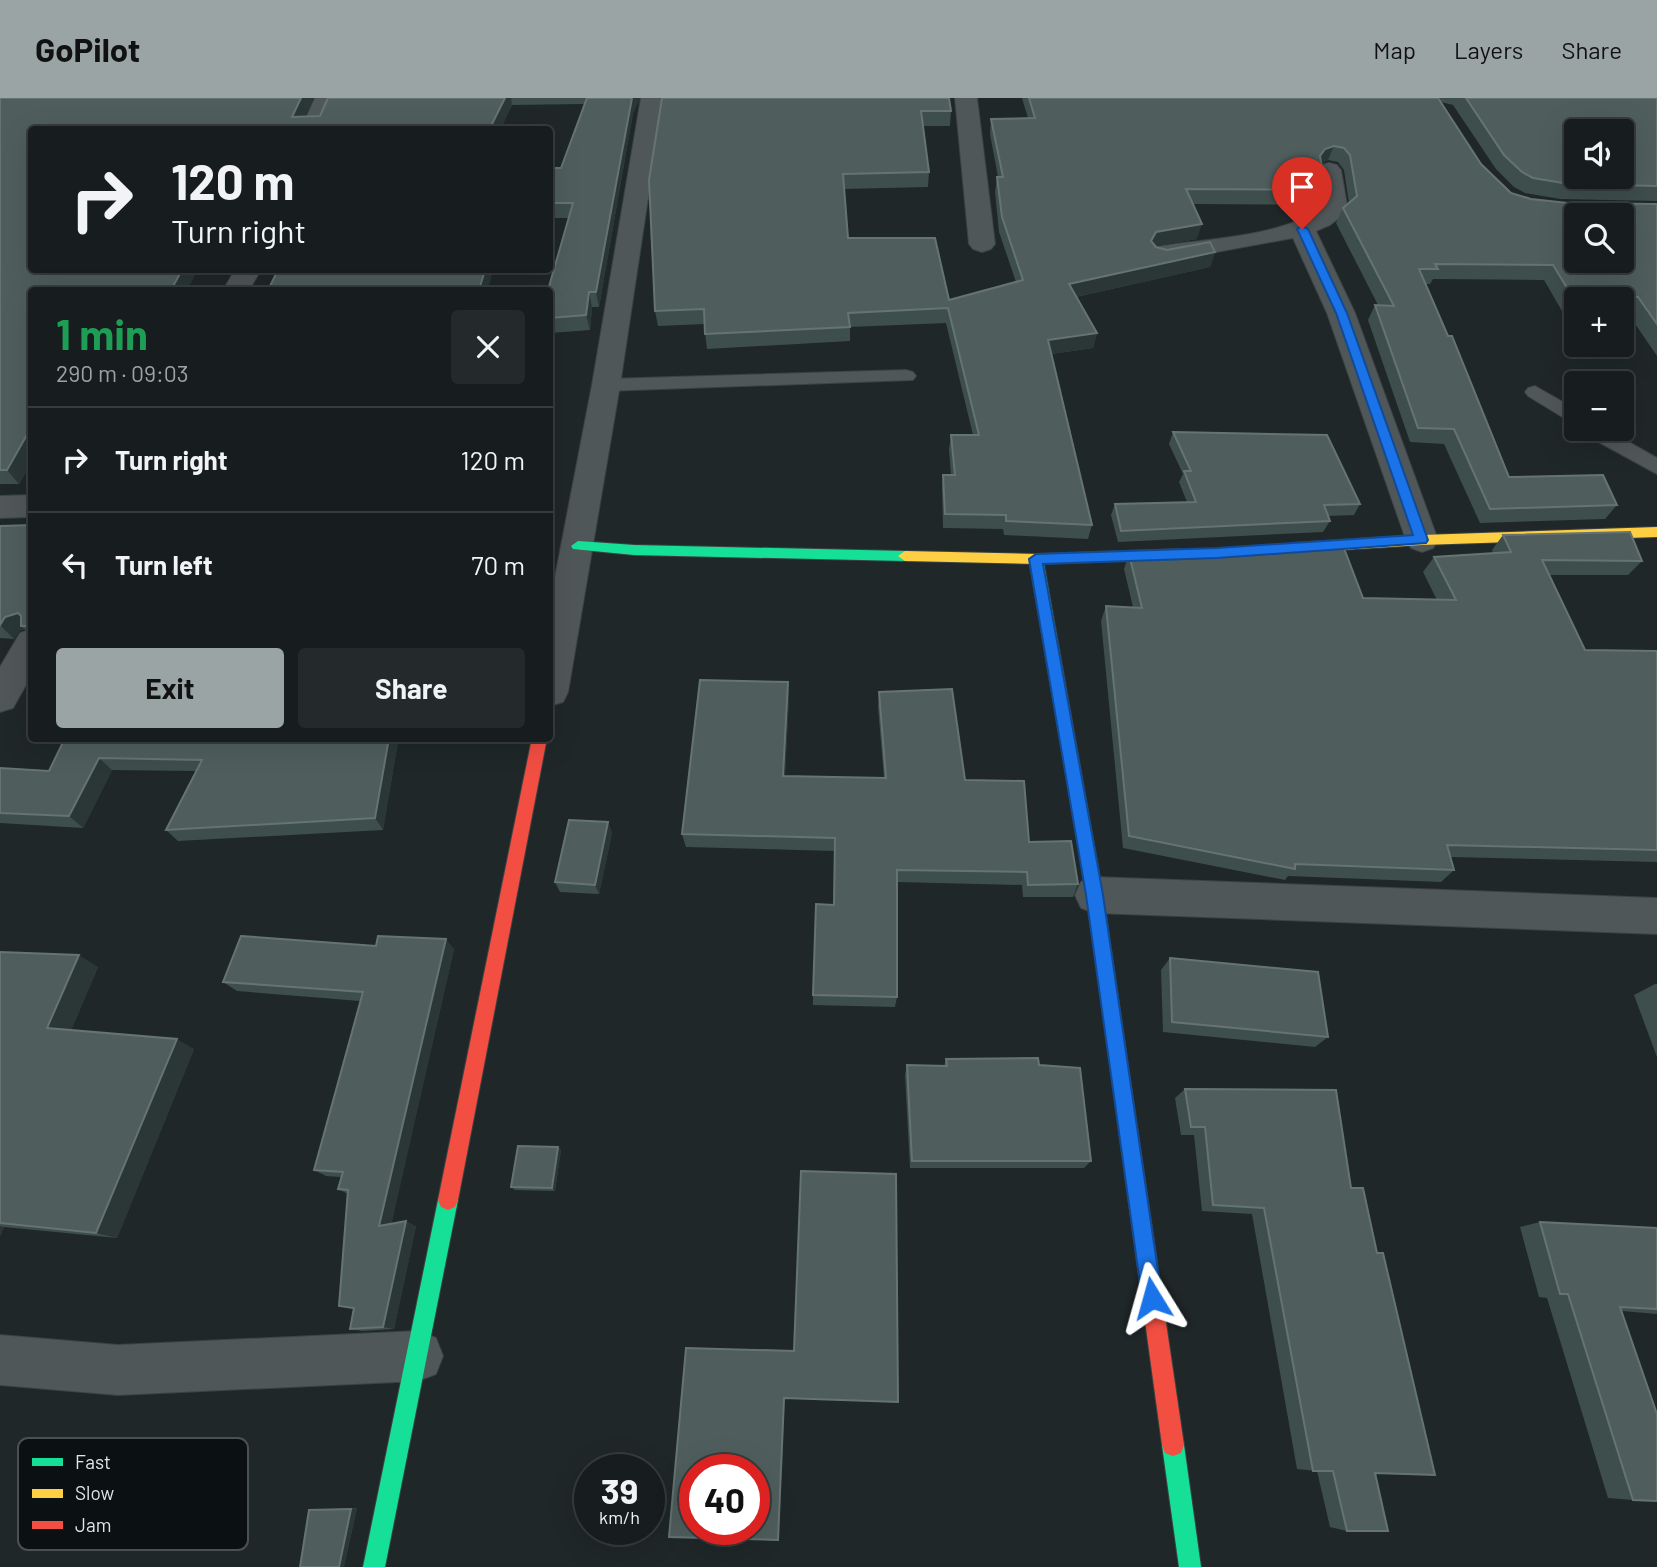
<!DOCTYPE html>
<meta charset="utf-8">
<style>
body{margin:0;font-family:Barlow,sans-serif;background:#242a2b;color:#f1f3f6;height:100vh;display:flex;flex-direction:column;font-size:26px;white-space:nowrap}
*{box-sizing:border-box;margin:0}
p{font-size:23px;color:#9ea2a4}
.icon{flex:none;width:38px;height:38px;fill:none;stroke:currentColor;stroke-width:2;stroke-linecap:round;stroke-linejoin:round}
.map{position:relative;flex:1;overflow:hidden}
.details{position:absolute;left:28px;top:189px;width:525px;height:455px;display:flex;flex-direction:column;background:#171d1e;border-radius:7px;box-shadow:0 7px 28px #0002,0 0 0 2px #363b3c}
.details>*{flex:none}
.guide{position:absolute;left:28px;top:28px;width:525px;height:147px;border-radius:7px;box-shadow:0 7px 28px #0002,0 0 0 2px #363b3c;background:#171d1e;color:#f1f3f6;overflow:hidden}
.fabs{position:absolute;left:1564px;top:21px;display:grid;gap:14px}
.fabs a{display:grid;place-items:center;width:70px;height:70px;border-radius:7px;background:#171d1e;box-shadow:0 7px 28px #0002,0 0 0 2px #363b3c;font-size:35px}
.speed{position:absolute;left:574px;top:1356px;display:flex;gap:14px;font-size:35px;font-weight:700;text-align:center}
.speed>*{display:grid;place-content:center;width:91px;height:91px;border-radius:50%;background:#171d1e;box-shadow:0 7px 28px #0002,0 0 0 2px #363b3c;line-height:1}
.speed small{font-size:18px;font-weight:400}
.speed .limit{border:10px solid #d22;background:#fff;color:#111}
.pin{position:absolute;display:grid;place-items:center;width:60px;height:60px;color:#fff;margin:-72px -30px;border-radius:50% 50% 50% 0;rotate:-45deg;box-shadow:0 0 7px #0007}
.pin .icon{rotate:45deg}
.me{position:absolute;width:77px;margin:-38px;rotate:352deg;stroke-linejoin:round;filter:drop-shadow(0 0 5px #0008)}
.turn{display:flex;align-items:center;gap:24px;height:147px;padding:0 28px;font-size:32px}
.turn .icon{width:91px;height:91px;stroke-width:2.5}
.turn b{display:block;font-size:49px;line-height:60px}
.round{display:grid;place-items:center;flex:none;width:74px;height:74px;border-radius:7px;background:#242a2b}
.summary{display:flex;align-items:center;justify-content:space-between;height:119px;padding:0 28px}
h1{font-size:42px;font-weight:700;line-height:52px;color:#1e9e55}
.primary-button{display:flex;gap:14px;margin-top:auto;padding:14px 28px}
.primary-button a{flex:1;height:80px;border-radius:7px;background:#9aa4a5;color:#111;font-size:28px;font-weight:700;line-height:80px;text-align:center}
.primary-button a+a{background:#242a2b;color:#f1f3f6}
ul{padding:0;list-style:none}
li{display:flex;align-items:center;gap:21px;height:105px;padding:0 28px;border-top:2px solid #363b3c}
li div{flex:1}
li b{display:block;font-size:26px}
li em{font-style:normal}
header{display:flex;align-items:center;gap:42px;box-sizing:border-box;height:98px;padding:0 35px;background:#9aa4a5;color:#111}
header strong{font-size:33px}
nav{display:flex;gap:38px;margin-inline-start:auto;font-size:24px}
.map>svg:first-child{display:block}
.lines{fill:none;stroke-linecap:round;stroke-linejoin:round}
.lane-casing{stroke:#3b4243;stroke-width:2}
.street-casing{stroke:#3b4243;stroke-width:2}
.fast-casing{stroke:#3b4243;stroke-width:2}
.slow-casing{stroke:#3b4243;stroke-width:2}
.jam-casing{stroke:#3b4243;stroke-width:2}
.lane{fill:#505758;fill-rule:evenodd}
.street{fill:#505758;fill-rule:evenodd}
.fast{fill:#16e098;fill-rule:evenodd}
.slow{fill:#ffcf43;fill-rule:evenodd}
.jam{fill:#f24e42;fill-rule:evenodd}
.wall{fill:#3e4e4c}
.shaded-wall{fill:#2a3736}
.building{fill:#4f5e5d;stroke:#657472;stroke-width:2;fill-rule:evenodd}
.route{fill:#1a73e8;stroke:#114b97;stroke-width:2}
.key{fill:#0b1112;stroke:#4a5152;stroke-width:2}
.key-label{font-size:19px;fill:#dde7e8}
</style>
<header>
<strong>GoPilot</strong>
<nav><a>Map</a><a>Layers</a><a>Share</a></nav>
</header>
<div class="map">
<svg width="1657" height="1469" viewBox="0 0 1657 1469">
<rect width="100%" height="100%" fill="#1f2728"/>
<g class="lines">
<defs>
<g id="lane">
<path d="M906 272 913 274 916 278 913 282 606 293 599 291 596 287 599 283 606 281Z"/>
<path d="M1535 288 1577 312V328L1528 298 1525 294 1528 290Z"/>
<path d="M1581 331H1606L1657 360V376L1584 336Z"/>
</g>
<g id="street">
<path d="M315 0H337L323 32H300Z"/>
<path d="M641 0H663L620 287 568 594 563 604 550 608V505L592 287Z"/>
<path d="M955 0H977L995 146 991 151 982 154 973 151 969 146Z"/>
<path d="M1329 65 1337 67 1341 72 1348 113 1330 127 1316 133 1355 215 1438 442 1433 450 1422 454 1411 450 1406 442 1327 215 1293 140 1162 164 1153 161 1149 156 1153 151 1162 148C1214 140 1277 139 1323 110L1317 72 1321 67Z"/>
<path d="M235 172H261L249 192H223Z"/>
<path d="M32 397V419L0 420V398Z"/>
<path d="M32 531V576L13 610 0 614V569L20 535Z"/>
<path d="M1095 779 1657 800V836L1095 815 1081 810 1075 797 1081 784Z"/>
<path d="M418 1233 436 1240 443 1258 436 1276 418 1283 118 1297 0 1287V1237L118 1247Z"/>
</g>
<g id="fast">
<path d="M578 443 634 447 905 453 912 458 905 463 634 457 573 451 571 448Z"/>
<path d="M1036 456 1043 461 1103 797 1130 981 1127 987 1121 990 1115 987 1112 981 1087 797 1029 461Z"/>
<path d="M448 1092 455 1095 458 1102 385 1469H363L438 1102 441 1095Z"/>
<path d="M1173 1336 1181 1339 1184 1347 1201 1469H1179L1162 1347 1165 1339Z"/>
</g>
<g id="slow">
<path d="M1657 429V439L1422 447 1292 455 1285 450 1292 445 1422 437Z"/>
<path d="M1180 451 1187 456 1180 461 1036 466 905 463 898 458 905 453 1036 456Z"/>
</g>
<g id="jam">
<path d="M532 640H547L458 1102 455 1109 448 1112 441 1109 438 1102Z"/>
<path d="M1121 972 1127 975 1130 981 1184 1347 1181 1355 1173 1358 1165 1355 1162 1347 1112 981 1115 975Z"/>
</g>
</defs>
<use href="#lane" class="lane-casing"/>
<use href="#street" class="street-casing"/>
<use href="#fast" class="fast-casing"/>
<use href="#slow" class="slow-casing"/>
<use href="#jam" class="jam-casing"/>
<use href="#lane" class="lane"/>
<use href="#street" class="street"/>
<use href="#fast" class="fast"/>
<use href="#slow" class="slow"/>
<use href="#jam" class="jam"/>
</g>
<g class="wall">
<path d="M0 0 305 19 320 18 328 0H640L633 15 599 209H592L590 232 550 235V192L569 120H550V70H561L584 6 512 7 500 32H32V364L19 386H0Z"/>
<path d="M662 0 951 13 950 28H923L929 74 928 89 844 91 848 140 949 202 1016 184 999 134 995 94 997 79H998L990 36 991 21 1028 20 1022 0H1657V103L1560 101 1525 95 1514 89 1496 71 1453 7 1441 4 1481 66 1511 95 1531 101 1568 105 1657 106V258L1627 214H1622V201H1577V213H1562L1544 182 1433 181 1430 186H1426L1509 379 1617 407 1605 421 1480 425 1444 346 1410 344 1368 222 1375 207H1378L1336 125 1343 110 1349 105 1344 72 1338 64 1328 62 1321 65 1326 92 1320 107 1193 106 1197 141 1156 148 1167 152 1215 154 1210 169 1076 199 1097 235 1093 250 1052 256 1092 427 1088 441 1004 437 1003 431 943 430 942 391 943 377H951L949 351 951 337H973L946 225 850 229V243L707 251 704 226 658 228 655 213Z"/>
<path d="M1173 334 1360 406 1354 417 1328 418 1330 423 1323 434 1118 444 1111 417 1115 406 1187 404 1179 384 1183 376 1169 346Z"/>
<path d="M32 427V538L24 531 19 533 14 541 0 540V428Z"/>
<path d="M1503 437 1642 463 1628 477H1550L1585 552 1657 553V764L1451 759 1454 772 1441 784 1288 778 1285 782 1123 750 1101 523 1106 508 1133 509 1124 471 1129 456 1363 500 1437 502 1423 474 1434 459 1493 455 1492 452Z"/>
<path d="M788 584 789 599 785 678 884 680 878 609 879 594 965 682 1029 744 1078 786 1073 799H1023L1022 787 897 784V899L895 909 813 907V897L834 807 835 753 686 749 682 736Z"/>
<path d="M65 640 398 643 383 732 178 743 166 732 196 673 112 672 83 730 0 725V670L49 673Z"/>
<path d="M608 724 612 735 599 796 560 794 555 784Z"/>
<path d="M376 848 454 851 391 1126 416 1128 394 1231 363 1233 350 1231 353 1211 339 1208 348 1096 338 1091 341 1079 326 1078 314 1072 360 903 237 893 223 884Z"/>
<path d="M0 854 98 869 71 932 194 951 117 1140 4 1129 0 1138Z"/>
<path d="M1170 860 1328 939 1315 949 1163 934 1161 872Z"/>
<path d="M1655 886H1657V959L1634 897Z"/>
<path d="M946 961 1039 967 1091 1063 1084 1070H910L905 977 907 967 944 968Z"/>
<path d="M1185 991 1336 992 1375 1375 1347 1433 1330 1429 1317 1373 1297 1371 1252 1116 1202 1113 1194 1037H1181L1175 1000Z"/>
<path d="M558 1049 561 1052 555 1093 515 1092 511 1089Z"/>
<path d="M1540 1124 1657 1130V1216L1622 1213 1633 1402 1608 1400 1547 1200 1539 1199 1520 1129Z"/>
<path d="M357 1410 344 1468 300 1469 309 1412Z"/>
</g>
<g class="shaded-wall">
<path d="M301 0H314L300 32 292 19Z"/>
<path d="M505 0H511L512 7 500 32H489Z"/>
<path d="M632 0H640L633 15 599 209 596 194Z"/>
<path d="M1334 48 1328 62 1319 65 1320 58 1325 51Z"/>
<path d="M1202 126 1197 141 1152 149 1151 143 1156 134Z"/>
<path d="M1215 154 1210 169 1066 201 1069 186Z"/>
<path d="M182 172H198L187 192H171Z"/>
<path d="M485 172H493L488 192H479Z"/>
<path d="M589 194 592 209 590 232 586 217Z"/>
<path d="M1097 235 1093 250 1045 257 1048 242Z"/>
<path d="M32 328V364L19 386 7 372Z"/>
<path d="M18 515 30 528H21L24 531 19 533 14 541 0 527 5 519Z"/>
<path d="M788 584 789 599 784 692 783 678Z"/>
<path d="M389 640H397L398 643 383 732 375 720Z"/>
<path d="M99 660 112 672 83 730 69 718Z"/>
<path d="M608 724 612 735 599 796 595 787Z"/>
<path d="M446 841 454 851 390 1133 379 1128Z"/>
<path d="M79 857 98 869 68 940 47 930Z"/>
<path d="M177 941 194 951 117 1140 96 1135Z"/>
<path d="M558 1049 561 1052 555 1093 552 1090Z"/>
<path d="M406 1123 416 1128 394 1231 383 1229Z"/>
<path d="M0 1128 4 1129 0 1138Z"/>
<path d="M784 1300 785 1301 779 1438 778 1442Z"/>
<path d="M357 1410 344 1468 345 1469H339L351 1411Z"/>
</g>
<g class="building">
<path d="M0 0H301L292 19 320 18 328 0H505L489 32H32V172H182L171 192H32V328L7 372H0Z"/>
<path d="M587 0H632L596 194H589L586 217 550 220V192H548L573 105H550V70H561Z"/>
<path d="M662 0H949L951 13H921L929 74 843 76 848 140H935L949 202 1023 182 1002 119 997 79H1003L991 21 1035 20 1029 0H1438L1481 66 1511 95 1531 101 1568 105 1657 106V226L1638 199 1572 198 1553 167 1435 166 1438 171H1419L1448 238H1452L1509 379 1603 377 1617 407 1490 411 1454 331 1418 330 1375 207 1394 208 1343 110 1357 98 1350 57 1344 50 1334 48 1325 51 1320 58 1326 92 1186 91 1202 126 1156 134 1151 143 1156 149 1167 152 1210 144 1215 154 1069 186 1097 235 1048 242 1092 427 1006 423V417L945 416 943 377H955L951 337H979L948 210 848 215 850 229 705 236 704 211 655 213 649 82ZM1577 117H1622V163H1577Z"/>
<path d="M1466 0H1657V88L1569 86 1533 80 1522 74 1504 57ZM1577 33H1622V79H1577Z"/>
<path d="M278 172H485L479 192H268Z"/>
<path d="M1173 334 1327 337 1360 406 1324 407 1330 423 1121 433 1115 406 1196 404 1184 373H1191Z"/>
<path d="M32 427V528H21V518L18 515 5 519 0 527V428Z"/>
<path d="M1630 434 1642 463 1542 462 1585 552 1657 553V752L1447 747 1454 772 1295 766V771L1129 738 1106 508 1142 510 1129 456 1342 445 1363 500 1456 502 1434 459 1511 454 1503 437Z"/>
<path d="M700 582 788 584 783 678 886 680 879 594 952 591 965 682 1024 683 1029 744 1071 743 1078 786 1028 787 1027 774 897 772V899L813 897 816 806 834 807 835 740 682 736Z"/>
<path d="M65 640H389L375 720 166 732 202 662 99 660 69 718 0 715V670L49 673Z"/>
<path d="M569 722 608 724 595 787 555 784Z"/>
<path d="M241 838 376 848 378 838 446 841 379 1128 406 1123 383 1229 350 1231 354 1210 339 1208 348 1092 338 1091 343 1074 314 1072 363 894 223 884Z"/>
<path d="M0 854 79 857 47 930 177 941 96 1135 0 1125Z"/>
<path d="M1170 860 1318 874 1328 939 1172 924Z"/>
<path d="M1038 960 1039 967 1080 970 1091 1063H912L907 967 947 968 946 961Z"/>
<path d="M1185 991 1336 992 1351 1090H1363L1377 1155H1383L1435 1377 1375 1375 1388 1433H1347L1333 1373H1313L1264 1110 1213 1107 1205 1029H1191Z"/>
<path d="M518 1048 558 1049 552 1090 511 1089Z"/>
<path d="M801 1073 896 1076 898 1304 784 1300 778 1442 669 1439 686 1250 794 1253ZM695 1372H754V1432H695Z"/>
<path d="M1540 1124 1657 1130V1211L1620 1209 1657 1316V1403L1633 1402 1568 1196H1560Z"/>
<path d="M351 1411 339 1469H300L309 1412Z"/>
</g>
<path class="route" d="M1302 128 1308 131 1347 215 1428 442 1426 445 1217 460 1043 466 1103 797 1162 1200 1159 1207 1152 1210 1145 1207 1142 1200 1086 797 1029 461 1036 456 1217 450 1413 437 1336 215 1297 131Z"/>
<rect x="18" y="1340" width="230" height="112" rx="10" class="key"/>
<rect x="32" y="1360" width="31" height="8" fill="#16e098"/>
<rect x="32" y="1391" width="31" height="9" fill="#ffcf43"/>
<rect x="32" y="1423" width="31" height="8" fill="#f24e42"/>
<g class="key-label">
<text x="75" y="1371">Fast</text>
<text x="75" y="1402">Slow</text>
<text x="75" y="1434">Jam</text>
</g>
</svg>
<div class="fabs">
<a><svg class="icon" aria-label="sound" viewBox="0 0 24 24"><path d="M4 9h4l5-4v14l-5-4H4zM17 9q2 3 0 6"/></svg></a>
<a><svg class="icon" aria-label="search" viewBox="0 0 24 24"><circle cx="10" cy="10" r="6"/><path d="M15 15l6 6"/></svg></a>
<a>+</a>
<a>−</a>
</div>
<div class="speed"><div>39<small>km/h</small></div><div class="limit">40</div></div>
<div class="pin" style="left:1302px;top:131px;background:#d93025"><svg class="icon" aria-label="arrive" viewBox="0 0 24 24"><path d="M6 21V4h12l-3 4 3 4H6"/></svg></div>
<svg class="me" style="left:1152px;top:1200px" viewBox="-20 -20 40 40"><path d="M0-17L14 15 0 8-14 15z" fill="#1a73e8" stroke="#fff" stroke-width="4"/></svg>
<div class="guide">
<div class="turn"><svg class="icon" aria-label="right" viewBox="0 0 24 24"><path d="M7 20v-9h11M14 6l5 5-5 5"/></svg><div><b>120 m</b>Turn right</div></div>
</div>
<section class="details">
<div class="summary"><div><h1>1 min</h1><p>290 m · 09:03</p></div><a class="round"><svg class="icon" aria-label="close" viewBox="0 0 24 24"><path d="M6 6l12 12M18 6L6 18"/></svg></a></div>
<ul>
<li><svg class="icon" aria-label="right" viewBox="0 0 24 24"><path d="M7 20v-9h11M14 6l5 5-5 5"/></svg><div><b>Turn right</b></div><em>120 m</em></li>
<li><svg class="icon" aria-label="left" viewBox="0 0 24 24"><path d="M17 20v-9H6M10 6l-5 5 5 5"/></svg><div><b>Turn left</b></div><em>70 m</em></li>
</ul>
<div class="primary-button"><a>Exit</a><a>Share</a></div>
</section>
</div>
